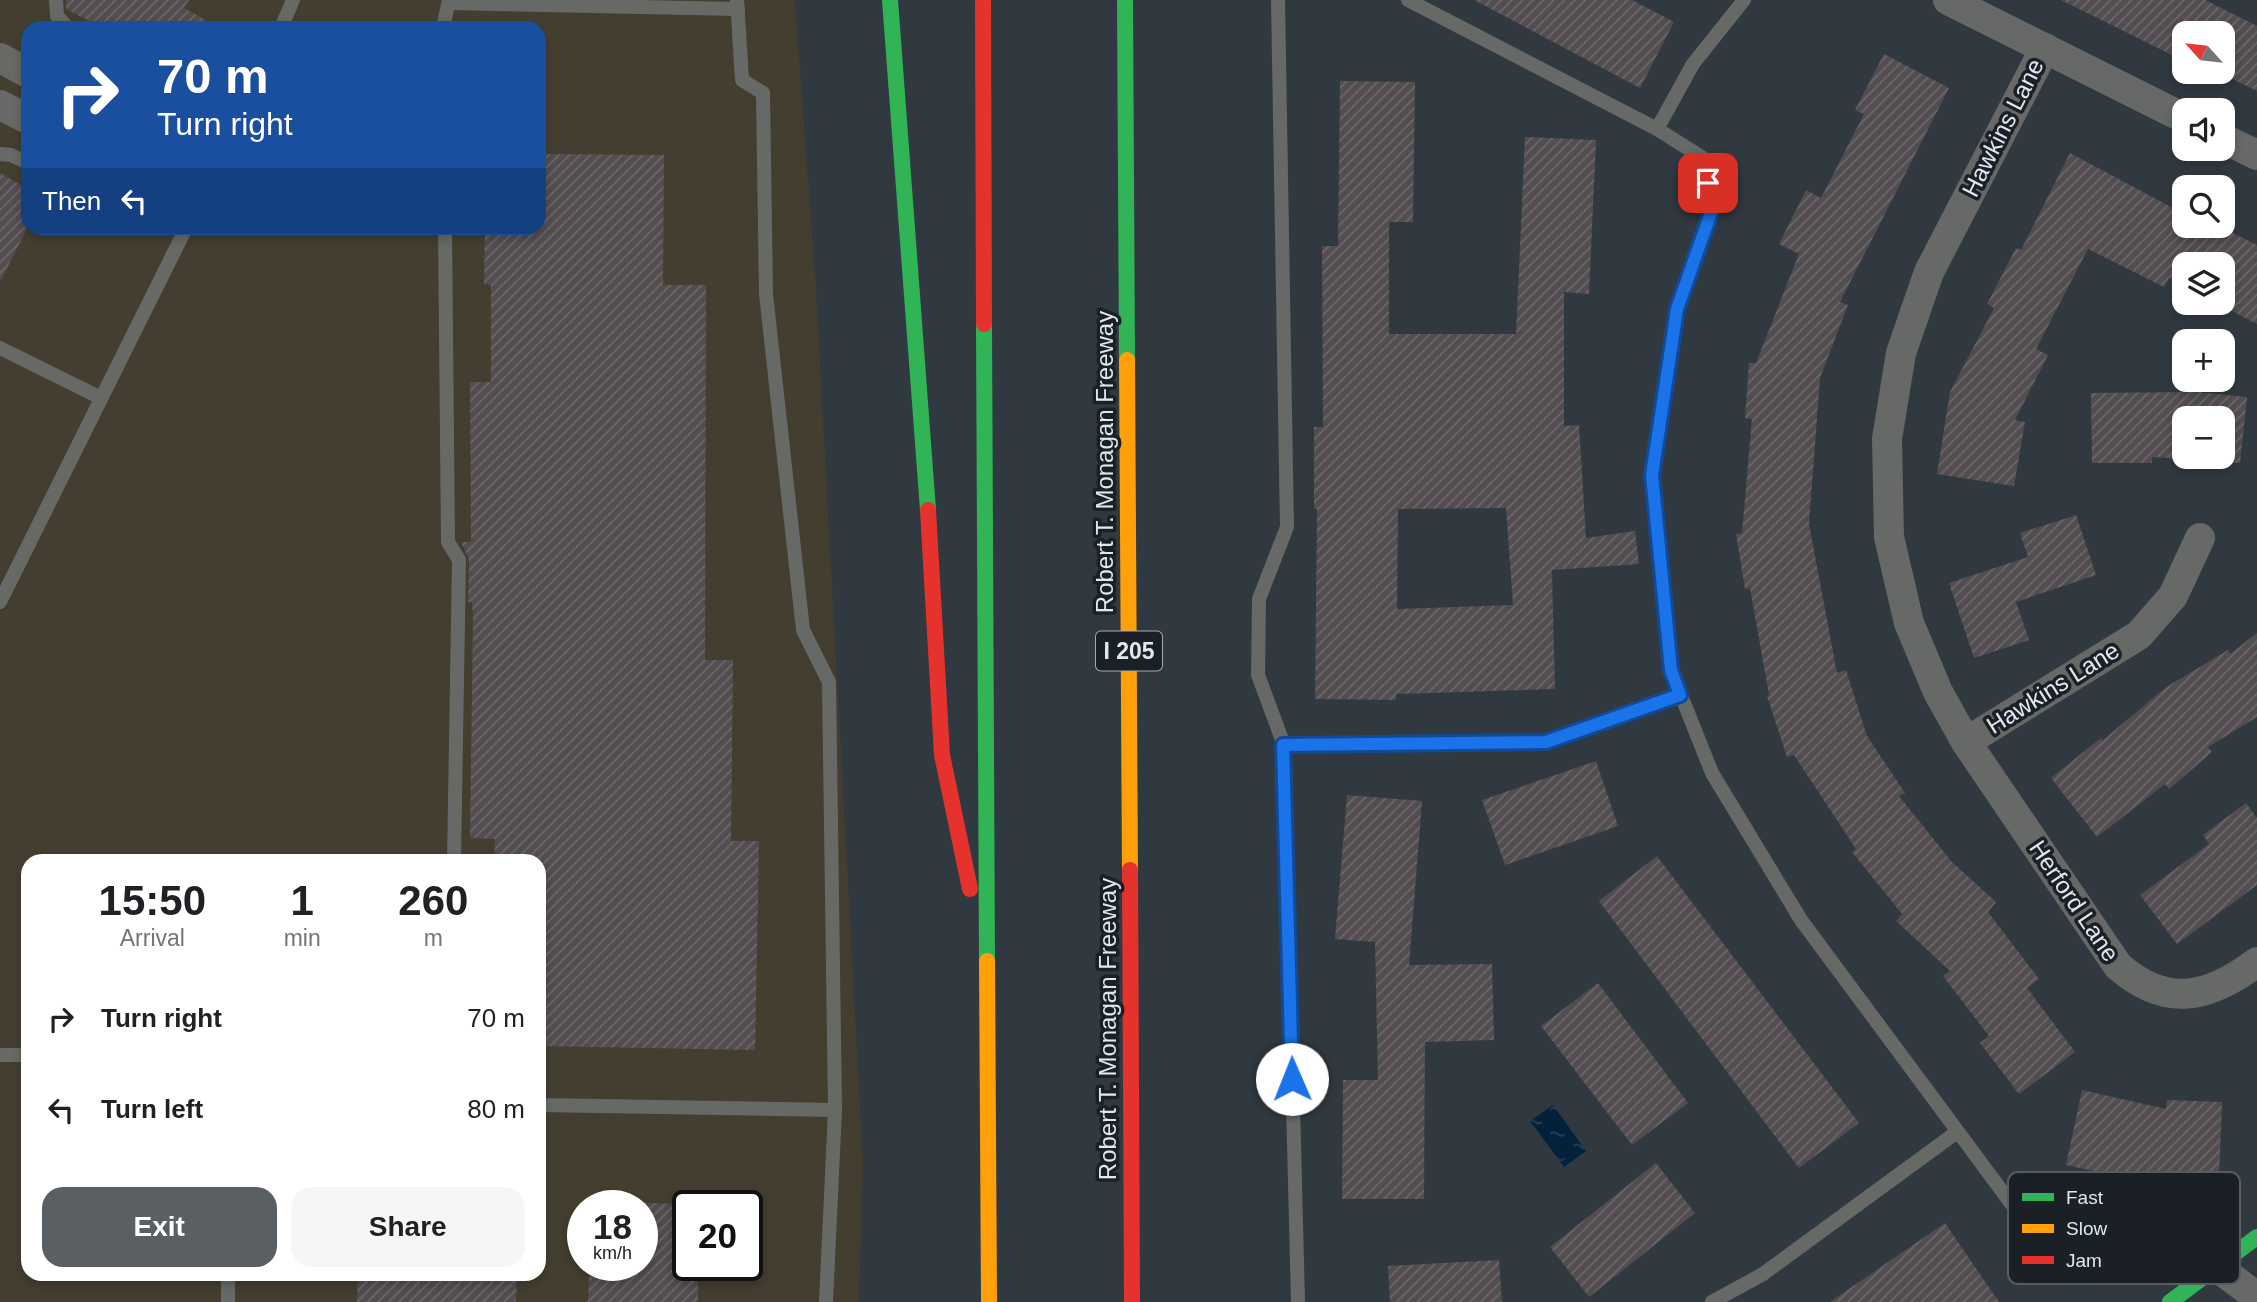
<!DOCTYPE html>
<meta charset="utf-8">
<style>
body{margin:0;font-family:Arial,sans-serif;background:#f6f6f6;color:#202124;height:100vh;display:flex;flex-direction:column;font-size:26px;white-space:nowrap}
*{box-sizing:border-box;margin:0}
p{font-size:23px;color:#757577}
.icon{flex:none;width:38px;height:38px;fill:none;stroke:currentColor;stroke-width:2;stroke-linecap:round;stroke-linejoin:round}
.map{position:relative;flex:1;overflow:hidden}
.side{position:absolute;left:21px;top:854px;width:525px;height:427px;display:flex;flex-direction:column;background:#fff;border-radius:21px;box-shadow:0 4px 10px #0003}
.side>*{flex:none}
.hud{position:absolute;left:21px;top:21px;width:525px;height:214px;border-radius:21px;box-shadow:0 4px 10px #0003;background:#1a4fa0;color:#fff;overflow:hidden}
.needle{width:46px;rotate:297deg}
.buttons{position:absolute;left:2172px;top:21px;display:grid;gap:14px}
.buttons a{display:grid;place-items:center;width:63px;height:63px;border-radius:14px;background:#fff;box-shadow:0 4px 10px #0003;font-size:35px}
.speed{position:absolute;left:567px;top:1190px;display:flex;gap:14px;font-size:35px;font-weight:700;text-align:center}
.speed>*{display:grid;place-content:center;width:91px;height:91px;border-radius:50%;background:#fff;box-shadow:0 4px 10px #0003;line-height:1}
.speed small{font-size:18px;font-weight:400}
.speed .limit{border:4px solid #111;border-radius:10px;background:#fff;color:#111}
.pin{position:absolute;display:grid;place-items:center;width:60px;height:60px;color:#fff;margin:-30px;border-radius:14px;box-shadow:0 4px 10px #0006}
.me{position:absolute;width:77px;margin:-38px;rotate:359deg;stroke-linejoin:round;filter:drop-shadow(0 0 5px #0008)}
.turn{display:flex;align-items:center;gap:24px;height:147px;padding:0 21px;font-size:32px}
.turn .icon{width:91px;height:91px;stroke-width:2.5}
.turn b{display:block;font-size:49px;line-height:60px}
.then{display:flex;align-items:center;height:66px;padding:0 21px;background:#0003;gap:14px;font-size:26px}
.eta{display:flex;justify-content:space-evenly;align-items:center;height:119px;text-align:center}
.eta b{font-size:42px;font-weight:600;line-height:49px}
.button{display:flex;gap:14px;margin-top:auto;padding:14px 21px}
.button a{flex:1;height:80px;border-radius:21px;background:#5a5f64;color:#fff;font-size:28px;font-weight:600;line-height:80px;text-align:center}
.button a+a{background:#f6f6f6;color:#202124}
ul{padding:0;list-style:none}
li{display:flex;align-items:center;gap:21px;height:91px;padding:0 21px}
li div{flex:1}
li b{display:block;font-size:26px}
li em{font-style:normal}
.map>svg:first-child{display:block}
.commercial{fill:#433e30;fill-rule:evenodd}
.water{fill:url(#water-ripples)}
.building{fill:url(#building-hatch);fill-rule:evenodd}
.lines{fill:none;stroke-linecap:round;stroke-linejoin:round}
.lane{stroke:#676967;stroke-width:14}
.street{stroke:#676967;stroke-width:30}
.fast{stroke:#30b455;stroke-width:16}
.slow{stroke:#ff9f0a;stroke-width:16}
.jam{stroke:#e5322d;stroke-width:16}
.route-casing{stroke:#114b97;stroke-width:18}
.route{stroke:#1a73e8;stroke-width:12}
.labels{text-anchor:middle;stroke-width:7;stroke-linejoin:round;paint-order:stroke}
.shield{fill:#1a2026;stroke:#a4acb3;stroke-width:2}
.shield-label{font-size:23px;font-weight:bold;fill:#dfe8ef}
.street-label{font-size:24px;fill:#dfe8ef;stroke:#1a2026}
.key{fill:#1a2026;stroke:#555c62;stroke-width:2}
.key-label{font-size:19px;fill:#dfe8ef}
</style>
<div class="map">
<svg width="2257" height="1302" viewBox="0 0 2257 1302">
<defs>
<pattern id="water-ripples" width="26" height="14" patternUnits="userSpaceOnUse" patternTransform="scale(1.75)"><rect width="26" height="14" fill="#04213c"/><path d="M2 4q2-2 4 0t4 0M15 11q2-2 4 0t4 0" fill="none" stroke="#284158"/></pattern>
<pattern id="building-hatch" width="6" height="6" patternUnits="userSpaceOnUse" patternTransform="scale(1.75)"><rect width="6" height="6" fill="#534d50"/><path d="M-1 1l2-2M0 6l6-6M5 7l2-2" fill="none" stroke="#6b676a"/></pattern>
</defs>
<rect width="100%" height="100%" fill="#313940"/>
<path class="commercial" d="M0 0H795L816 289 863 1163 859 1302H0ZM28 28H539V228H28ZM28 861H539V1274H28ZM583 1206H642V1265H583ZM688 1206H747V1265H688Z"/>
<path class="water" d="M1553 1105 1586 1151 1564 1167 1530 1121Z"/>
<g class="building">
<path d="M66 0H189L184 8 220 28H103L66 9Z"/>
<path d="M1474 0H1632L1674 22 1640 88Z"/>
<path d="M2061 0H2205L2257 26V91L2218 72H2222V33H2184V61Z"/>
<path d="M1884 54 1949 88 1840 302 1848 305 1820 378 1809 524 1837 673 1846 670 1867 736 1905 793 1899 796 1952 862 1996 902 1988 912 2039 979 2027 988 2075 1052 2019 1094 1980 1043 1989 1036 1943 976 1950 971 1896 921 1902 914 1852 852 1856 849 1794 755 1787 757 1767 696 1769 695 1750 588 1745 589 1736 534 1742 533 1752 419 1745 418 1749 363H1756L1799 254 1779 244 1806 190 1821 198 1864 114 1855 110Z"/>
<path d="M1340 81 1415 82 1413 222H1389V334H1516L1525 137 1596 140 1589 294 1564 292V426L1579 425 1586 538 1635 531 1639 564 1552 570 1555 689 1396 694V700L1315 699 1317 509H1314V427H1323L1322 246H1338ZM1506 508 1513 605 1397 609 1398 509Z"/>
<path d="M2070 153 2184 214V226H2219L2257 245V324L2216 303H2222V264H2184V286L2169 278 2164 287 2088 249 2036 349 2048 355 2015 420 2025 422 2014 486 1937 474 1950 392 1994 308 1987 304 2016 248 2021 250Z"/>
<path d="M539 154 664 155 663 285H706L705 660H733L731 841H759L755 1050 539 1046V861H494L495 839 470 838 473 617 472 602H468L469 559 461 542H471L470 382H491V285L484 284 485 228H539Z"/>
<path d="M0 173 28 189V227L0 282Z"/>
<path d="M2198 392 2247 397 2240 463 2152 457V463H2092L2091 393ZM2184 418H2222V457H2184Z"/>
<path d="M2076 515 2096 575 2016 602 2029 640 1974 658 1949 583 2028 557 2020 533Z"/>
<path d="M2257 633V717L2208 747 2212 752 2169 789 2165 784 2097 837 2051 778 2101 738 2102 741 2165 688 2228 650 2230 654Z"/>
<path d="M1596 761 1618 826 1505 865 1482 800Z"/>
<path d="M1347 795 1422 801 1409 965 1492 964 1494 1040 1425 1042 1424 1199H1342L1343 1080H1378L1375 942 1335 939Z"/>
<path d="M2246 803 2257 818V885L2177 944 2140 895 2209 844 2203 835Z"/>
<path d="M1657 856 1859 1123 1799 1168 1599 901Z"/>
<path d="M1598 983 1688 1103 1632 1145 1541 1026Z"/>
<path d="M2082 1090 2166 1109 2167 1100 2222 1102 2219 1179 2117 1176 2066 1165Z"/>
<path d="M1656 1163 1695 1213 1589 1297 1550 1247Z"/>
<path d="M642 1203 688 1204V1265H698V1302H588L589 1275H616L617 1265H642Z"/>
<path d="M1945 1223 1999 1302H1830Z"/>
<path d="M1499 1260 1502 1302H1390L1388 1266Z"/>
<path d="M358 1274H517L516 1302H357Z"/>
</g>
<g class="lines">
<g class="lane">
<path d="M56 0 57 16 68 28"/>
<path d="M737 0 742 80 763 93 766 294 803 630 829 682 835 1110 826 1302"/>
<path d="M1278 0 1287 527 1259 599 1258 675 1284 745 1546 742 1680 695"/>
<path d="M1408 0 1657 129 1693 64 1744 0"/>
<path d="M449 3 738 9"/>
<path d="M281 28 293 0"/>
<path d="M443 28 449 0"/>
<path d="M1657 129 1703 158 1713 207 1677 309 1652 475 1671 670 1712 773 1801 920 2039 1241"/>
<path d="M0 154 11 155 28 163"/>
<path d="M445 228 448 542 459 560 454 861"/>
<path d="M0 348 101 398"/>
<path d="M0 602 186 228"/>
<path d="M1284 745 1298 1302"/>
<path d="M0 1055H28"/>
<path d="M539 1105 835 1110"/>
<path d="M228 1302V1274"/>
<path d="M1712 1302 1763 1274 1957 1132"/>
</g>
<g class="street">
<path d="M1948 0 2184 118"/>
<path d="M2045 48 1929 272 1901 353 1887 439 1889 537 1909 623 1938 692 1966 742 2118 966C2166 1008 2208 999 2257 962"/>
<path d="M0 58 28 73"/>
<path d="M0 105 28 119"/>
<path d="M2222 138 2257 155"/>
<path d="M1966 742 2139 635 2173 596 2200 538"/>
<path d="M2217 1267 2257 1297"/>
</g>
<g class="fast">
<path d="M890 0 928 510"/>
<path d="M1125 0 1127 360"/>
<path d="M984 324 987 961"/>
<path d="M2170 1302 2257 1237"/>
</g>
<g class="slow">
<path d="M1127 360 1130 870"/>
<path d="M987 961 989 1302"/>
</g>
<g class="jam">
<path d="M983 0 984 324"/>
<path d="M928 510 942 755 970 889"/>
<path d="M1130 870 1132 1302"/>
</g>
</g>
<g class="lines">
<defs>
<path id="route" d="M1292 1079 1283 745 1546 742 1680 695 1671 670 1652 475 1677 309 1713 207 1708 183"/>
</defs>
<use href="#route" class="route-casing"/>
<use href="#route" class="route"/>
</g>
<g class="labels">
<rect class="shield" x="1096" y="631.5" width="66" height="39" rx="5"/>
<g class="shield-label">
<text x="1129" y="659">I 205</text>
</g>
<g class="street-label">
<text transform="translate(2003 128) rotate(-63)" y="8">Hawkins Lane</text>
<text transform="translate(1105 462) rotate(-90)" y="8">Robert T. Monagan Freeway</text>
<text transform="translate(2053 688) rotate(-32)" y="8">Hawkins Lane</text>
<text transform="translate(2074 901) rotate(56)" y="8">Herford Lane</text>
<text transform="translate(1108 1029) rotate(-90)" y="8">Robert T. Monagan Freeway</text>
</g>
</g>
<rect x="2008" y="1172" width="232" height="112" rx="10" class="key"/>
<rect x="2022" y="1193" width="32" height="8" fill="#30b455"/>
<rect x="2022" y="1224" width="32" height="9" fill="#ff9f0a"/>
<rect x="2022" y="1256" width="32" height="8" fill="#e5322d"/>
<g class="key-label">
<text x="2066" y="1204">Fast</text>
<text x="2066" y="1235">Slow</text>
<text x="2066" y="1267">Jam</text>
</g>
</svg>
<div class="buttons">
<a><svg class="needle" viewBox="-14 -14 28 28"><path d="M0-13l5 13h-10z" fill="#e53935"/><path d="M0 13l5-13h-10z" fill="#757577"/></svg></a>
<a><svg class="icon" aria-label="sound" viewBox="0 0 24 24"><path d="M4 9h4l5-4v14l-5-4H4zM17 9q2 3 0 6"/></svg></a>
<a><svg class="icon" aria-label="search" viewBox="0 0 24 24"><circle cx="10" cy="10" r="6"/><path d="M15 15l6 6"/></svg></a>
<a><svg class="icon" aria-label="layers" viewBox="0 0 24 24"><path d="M12 4l9 5-9 5-9-5zM3 14l9 5 9-5"/></svg></a>
<a>+</a>
<a>−</a>
</div>
<div class="speed"><div>18<small>km/h</small></div><div class="limit">20</div></div>
<div class="pin" style="left:1708px;top:183px;background:#d93025"><svg class="icon" aria-label="arrive" viewBox="0 0 24 24"><path d="M6 21V4h12l-3 4 3 4H6"/></svg></div>
<svg class="me" style="left:1292px;top:1079px" viewBox="-20 -20 40 40"><circle r="19" fill="#fff"/><path d="M0-13L10 11 0 6-10 11z" fill="#1a73e8"/></svg>
<div class="hud">
<div class="turn"><svg class="icon" aria-label="right" viewBox="0 0 24 24"><path d="M7 20v-9h11M14 6l5 5-5 5"/></svg><div><b>70 m</b>Turn right</div></div>
<div class="then">Then<svg class="icon" aria-label="left" viewBox="0 0 24 24"><path d="M17 20v-9H6M10 6l-5 5 5 5"/></svg></div>
</div>
<section class="side">
<div class="eta">
<div><b>15:50</b><p>Arrival</p></div>
<div><b>1</b><p>min</p></div>
<div><b>260</b><p>m</p></div>
</div>
<ul>
<li><svg class="icon" aria-label="right" viewBox="0 0 24 24"><path d="M7 20v-9h11M14 6l5 5-5 5"/></svg><div><b>Turn right</b></div><em>70 m</em></li>
<li><svg class="icon" aria-label="left" viewBox="0 0 24 24"><path d="M17 20v-9H6M10 6l-5 5 5 5"/></svg><div><b>Turn left</b></div><em>80 m</em></li>
</ul>
<div class="button"><a>Exit</a><a>Share</a></div>
</section>
</div>
